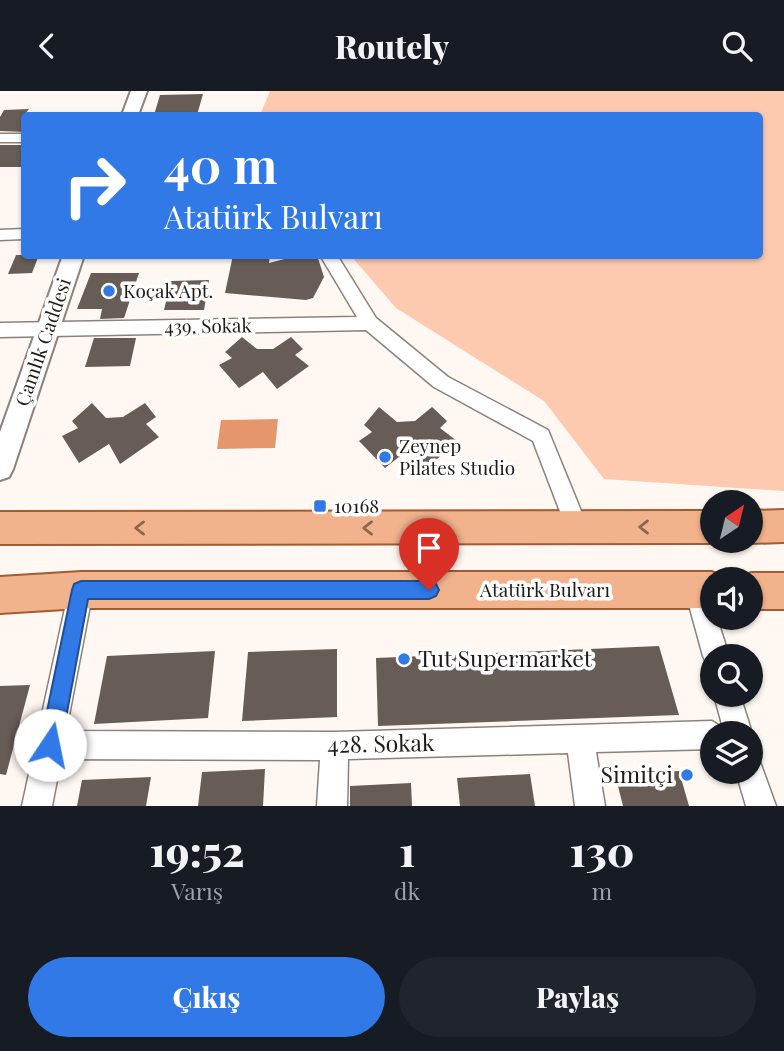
<!DOCTYPE html>
<html lang="tr">
<meta charset="utf-8">
<style>
body{margin:0;font-family:"Playfair Display",serif;background:#20242c;color:#f1f3f6;height:100vh;display:flex;flex-direction:column;font-size:26px;white-space:nowrap}
*{box-sizing:border-box;margin:0}
p{font-size:23px;color:#9ea1a6}
.icon{flex:none;width:38px;height:38px;fill:none;stroke:currentColor;stroke-width:2;stroke-linecap:round;stroke-linejoin:round}
.map{position:relative;height:715px;overflow:hidden}
.drawer{display:flex;flex-direction:column;background:#171b24;flex:1}
.drawer>*{flex:none}
.hud{position:absolute;left:21px;top:21px;width:742px;height:147px;border-radius:7px;box-shadow:0 2px 5px #0004;background:#3079e6;color:#fff;overflow:hidden}
.needle{width:46px;rotate:35deg}
.fabs{position:absolute;left:700px;top:399px;display:grid;gap:14px}
.fabs a{display:grid;place-items:center;width:63px;height:63px;border-radius:50%;background:#171b24;box-shadow:0 2px 5px #0004;font-size:35px}
.pin{position:absolute;display:grid;place-items:center;width:60px;height:60px;color:#fff;margin:-72px -30px;border-radius:50% 50% 50% 0;rotate:-45deg;box-shadow:0 0 7px #0007}
.pin .icon{rotate:45deg}
.me{position:absolute;width:77px;margin:-38px;rotate:11deg;stroke-linejoin:round;filter:drop-shadow(0 0 5px #0008)}
.turn{display:flex;align-items:center;gap:24px;height:147px;padding:0 28px;font-size:32px}
.turn .icon{width:91px;height:91px;stroke-width:2.5}
.turn b{display:block;font-size:49px;line-height:60px}
.eta{display:flex;justify-content:space-evenly;align-items:center;height:119px;text-align:center}
.eta b{font-size:42px;font-weight:800;line-height:49px}
.primary-button{display:flex;gap:14px;margin-top:auto;padding:14px 28px}
.primary-button a{flex:1;height:80px;border-radius:42px;background:#3079e6;color:#fff;font-size:28px;font-weight:800;line-height:80px;text-align:center}
.primary-button a+a{background:#20242c;color:#f1f3f6}
header{display:flex;justify-content:space-between;align-items:center;height:91px;padding:0 28px;background:#171b24;font-size:32px;font-weight:800}
.map>svg:first-child{display:block}
.green{fill:#fdcab0}
.water{fill:#e5966b}
.building{fill:#675c56}
.lines{fill:none;stroke-linecap:round;stroke-linejoin:round}
.minor-casing{stroke:#8d817b;stroke-width:3}
.tertiary-casing{stroke:#8d817b;stroke-width:4}
.primary-casing{stroke:#a25b32;stroke-width:4}
.minor{fill:#fff;fill-rule:evenodd}
.tertiary{fill:#fff;fill-rule:evenodd}
.primary{fill:#f1b28c;fill-rule:evenodd}
.oneway{stroke:#886652}
.route{fill:#3079e6;stroke:#1f4f96;stroke-width:2}
.poi-dot{fill:#3079e6;stroke:#fff;stroke-width:2.5}
.labels{text-anchor:middle;stroke-width:7;stroke-linejoin:round;paint-order:stroke}
.poi-label{font-size:19px;fill:#1f1b18;stroke:#fff;text-anchor:start}
.street-label{font-size:19px;fill:#1f1b18;stroke:#fff}
.near-poi-label{font-size:23px;fill:#1f1b18;stroke:#fff;text-anchor:start}
.near-street-label{font-size:23px;fill:#1f1b18;stroke:#fff}
</style>
<header><svg class="icon" aria-label="back" viewBox="0 0 24 24"><path d="M15 5l-7 7 7 7"/></svg>Routely<svg class="icon" aria-label="search" viewBox="0 0 24 24"><circle cx="10" cy="10" r="6"/><path d="M15 15l6 6"/></svg></header>
<div class="map">
<svg width="784" height="715" viewBox="0 0 784 715">
<rect width="100%" height="100%" fill="#fff7f2"/>
<path class="green" d="M270 0H784V400L604 388 544 310 396 217 351 165 760 164V24H260Z"/>
<path class="water" d="M278 328 275 357 217 358 221 329Z"/>
<g class="building">
<path d="M203 3 197 24H154L160 4Z"/>
<path d="M29 18 24 24V41L0 40V26L4 19Z"/>
<path d="M24 54V76H0V54Z"/>
<path d="M16 164H39L32 182 8 183Z"/>
<path d="M233 164H270L269 172 300 164H317L324 186 313 207 306 209 225 202Z"/>
<path d="M91 182H139L124 227 100 228 102 218H77Z"/>
<path d="M209 189 204 219H164L171 190Z"/>
<path d="M242 246 257 258H273L291 246 303 258 295 264 309 275 277 298 263 281 239 297 219 274 232 267 225 261Z"/>
<path d="M94 247H136L130 275 85 276Z"/>
<path d="M92 312 106 327 123 326 145 312 156 326 146 333 159 346 120 373 109 353 79 372 62 345 78 337 72 330Z"/>
<path d="M379 316 397 331 415 330 432 316 447 330 440 337 457 350 426 378 409 358 385 377 359 350 372 341 364 334Z"/>
<path d="M659 555 679 624 378 635 376 567Z"/>
<path d="M337 558V626L242 630 248 561Z"/>
<path d="M215 560 208 627 94 633 107 565Z"/>
<path d="M30 594 6 684 0 683V595Z"/>
<path d="M265 678 263 715H198L202 681Z"/>
<path d="M679 680 689 715H623L615 683Z"/>
<path d="M530 683 535 715H460L457 687Z"/>
<path d="M151 686 146 715H77L82 689Z"/>
<path d="M411 692 412 715H350V695Z"/>
</g>
<g class="lines">
<defs>
<g id="minor">
<rect x="0" y="43" width="24" height="8"/>
<path d="M24 138V148L0 149V139Z"/>
<path d="M320 164H337L376 227 448 286 548 339 588 437 585 444 577 447 569 444 533 350 434 296 366 239 0 246V232L357 226Z"/>
<path d="M81 487 90 491 93 499 66 640 335 641 712 630 723 637 714 604H740L752 642 751 644V642H712V658L596 661 605 715H575L568 662 348 668 347 715H317L320 669 61 668 52 715H22L69 499 72 491Z"/>
<path d="M697 487 706 491 712 510V527H717L729 565H712V576L707 574 703 565 685 499 688 491Z"/>
<path d="M751 667 760 671 776 715H746L736 681H751Z"/>
</g>
<g id="tertiary">
<path d="M131 0H147L138 24H122Z"/>
<path d="M63 164H84L13 378 9 386 0 389V341Z"/>
</g>
<g id="primary">
<path d="M784 419V451L751 452 744 450H751V420Z"/>
<path d="M712 420V450H719L712 452 0 453V421Z"/>
<path d="M81 481H712L727 488H712V517H81L0 522V486Z"/>
<path d="M751 482H784V518H751V488H737Z"/>
</g>
</defs>
<use href="#minor" class="minor-casing"/>
<use href="#tertiary" class="tertiary-casing"/>
<use href="#primary" class="primary-casing"/>
<use href="#minor" class="minor"/>
<use href="#tertiary" class="tertiary"/>
<use href="#primary" class="primary"/>
</g>
<defs><path id="oneway-chevron" d="M-2-3.5L2.5 0L-2 3.5" fill="none" stroke-width="1.6" stroke-linecap="round" stroke-linejoin="round" transform="scale(1.75)"/></defs>
<g class="oneway">
<use href="#oneway-chevron" transform="translate(644 436) rotate(180)"/>
<use href="#oneway-chevron" transform="translate(140 437) rotate(-180)"/>
<use href="#oneway-chevron" transform="translate(368 437) rotate(-180)"/>
</g>
<path class="route" d="M81 490H429L436 493 439 499 436 505 429 508H88L61 654 58 661 50 664 43 661 40 654 72 499 74 493Z"/>
<g class="poi-dot">
<circle cx="109" cy="200" r="7"/>
<circle cx="385" cy="366" r="7"/>
<rect x="313" y="408" width="14" height="14" rx="3.5"/>
<circle cx="404" cy="568" r="7"/>
<circle cx="687" cy="684" r="7"/>
</g>
<g class="labels">
<g class="poi-label">
<text x="123" y="207">Koçak Apt.</text>
<text x="399" y="362">Zeynep<tspan x="399" dy="22">Pilates Studio</tspan></text>
<text x="334" y="422">10168</text>
</g>
<g class="street-label">
<text transform="translate(208 235) rotate(-1)" y="7">439. Sokak</text>
<text transform="translate(43 251) rotate(-71)" y="7">Çamlık Caddesi</text>
<text x="545" y="506">Atatürk Bulvarı</text>
</g>
<g class="near-poi-label">
<text x="418" y="576">Tut Supermarket</text>
<text x="673" y="692" text-anchor="end">Simitçi</text>
</g>
<g class="near-street-label">
<text transform="translate(381 653) rotate(-1)" y="8">428. Sokak</text>
</g>
</g>
</svg>
<div class="fabs">
<a><svg class="needle" viewBox="-14 -14 28 28"><path d="M0-13l5 13h-10z" fill="#e53935"/><path d="M0 13l5-13h-10z" fill="#9ea1a6"/></svg></a>
<a><svg class="icon" aria-label="sound" viewBox="0 0 24 24"><path d="M4 9h4l5-4v14l-5-4H4zM17 9q2 3 0 6"/></svg></a>
<a><svg class="icon" aria-label="search" viewBox="0 0 24 24"><circle cx="10" cy="10" r="6"/><path d="M15 15l6 6"/></svg></a>
<a><svg class="icon" aria-label="layers" viewBox="0 0 24 24"><path d="M12 4l9 5-9 5-9-5zM3 14l9 5 9-5"/></svg></a>
</div>
<div class="pin" style="left:429px;top:499px;background:#d93025"><svg class="icon" aria-label="arrive" viewBox="0 0 24 24"><path d="M6 21V4h12l-3 4 3 4H6"/></svg></div>
<svg class="me" style="left:50px;top:654px" viewBox="-20 -20 40 40"><circle r="19" fill="#fff"/><path d="M0-13L10 11 0 6-10 11z" fill="#3079e6"/></svg>
<div class="hud">
<div class="turn"><svg class="icon" aria-label="right" viewBox="0 0 24 24"><path d="M7 20v-9h11M14 6l5 5-5 5"/></svg><div><b>40 m</b>Atatürk Bulvarı</div></div>
</div>
</div>
<section class="drawer">
<div class="eta">
<div><b>19:52</b><p>Varış</p></div>
<div><b>1</b><p>dk</p></div>
<div><b>130</b><p>m</p></div>
</div>
<div class="primary-button"><a>Çıkış</a><a>Paylaş</a></div>
</section>
